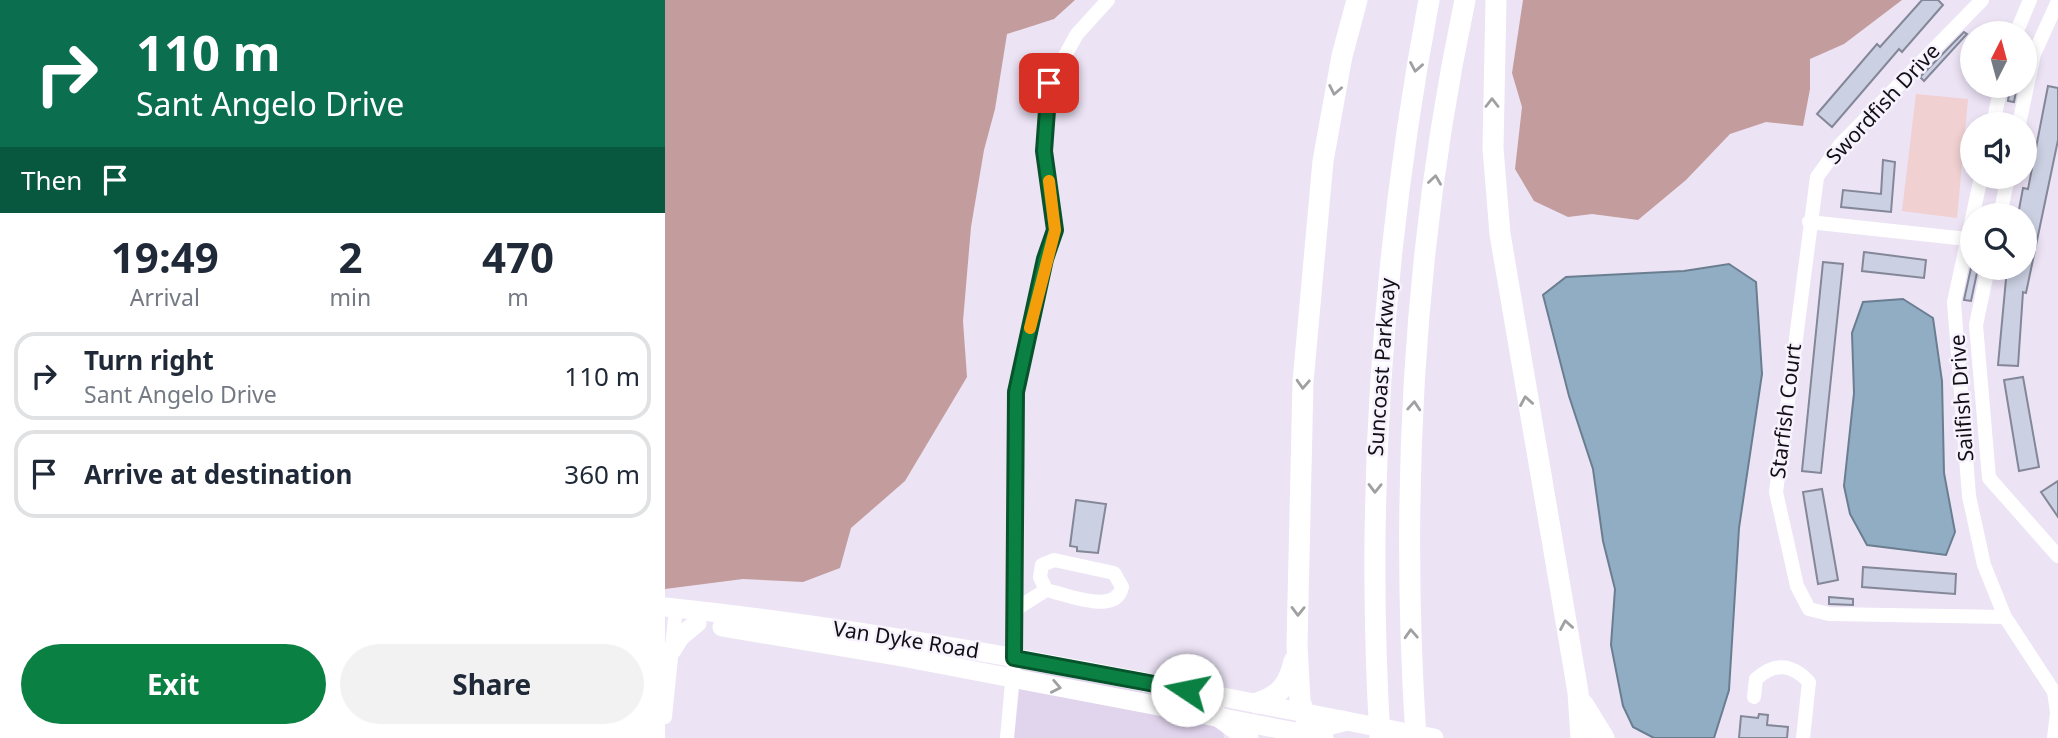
<!DOCTYPE html>
<style>
body{margin:0;font-family:"Noto Sans",sans-serif;background:#f2f2f3;color:#1f2937;height:100vh;display:flex;flex-direction:column;font-size:26px;white-space:nowrap}
*{box-sizing:border-box;margin:0}
p{font-size:23px;color:#747a83}
.icon{flex:none;width:38px;height:38px;fill:none;stroke:currentColor;stroke-width:2;stroke-linecap:round;stroke-linejoin:round}
.map{position:relative;flex:1;overflow:hidden}
.details{display:flex;flex-direction:column;background:#fff;width:665px}
.details>*{flex:none}
.top-card{background:#0b6e4f;color:#fff;overflow:hidden}
.needle{width:46px;rotate:6deg}
.fabs{position:absolute;left:1295px;top:21px;display:grid;gap:14px}
.fabs a{display:grid;place-items:center;width:77px;height:77px;border-radius:50%;background:#fff;box-shadow:0 4px 10px #0003;font-size:35px}
.pin{position:absolute;display:grid;place-items:center;width:60px;height:60px;color:#fff;margin:-30px;border-radius:14px;box-shadow:0 4px 10px #0006}
.me{position:absolute;width:77px;margin:-38px;rotate:281deg;stroke-linejoin:round;filter:drop-shadow(0 0 5px #0008)}
.turn{display:flex;align-items:center;gap:24px;height:147px;padding:0 21px;font-size:32px}
.turn .icon{width:91px;height:91px;stroke-width:2.5}
.turn b{display:block;font-size:49px;line-height:60px}
.then{display:flex;align-items:center;height:66px;padding:0 21px;background:#0003;gap:14px;font-size:26px}
.eta{display:flex;justify-content:space-evenly;align-items:center;height:119px;text-align:center}
.eta b{font-size:42px;font-weight:700;line-height:49px}
.action{display:flex;gap:14px;margin-top:auto;padding:14px 21px}
.action a{flex:1;height:80px;border-radius:42px;background:#0b8043;color:#fff;font-size:28px;font-weight:700;line-height:80px;text-align:center}
.action a+a{background:#f2f2f3;color:#1f2937}
ul{padding:0;list-style:none}
li{display:flex;align-items:center;gap:21px;height:88px;margin:0 14px 10px;padding:0 7px;border:4px solid #e0e1e3;border-radius:21px}
li div{flex:1}
li b{display:block;font-size:26px}
li em{font-style:normal}
main{display:flex;flex:1;min-height:0}
.map>svg:first-child{display:block}
.built{fill:#e1d4ed}
.green{fill:#f0d0d1}
.forest{fill:#c39c9d}
.water{fill:#90adc4;stroke:#6a7e90;stroke-width:2}
.building{fill:#cbd0e2;stroke:#838798;stroke-width:2}
.lines{fill:none;stroke-linecap:round;stroke-linejoin:round}
.minor{stroke:#fff;stroke-width:14}
.major{stroke:#fff;stroke-width:19}
.highway{stroke:#fff;stroke-width:21}
.oneway{stroke:#a09fa1}
.route-casing{stroke:#07532c;stroke-width:18}
.route{stroke:#0b8043;stroke-width:12}
.slow{stroke:#f59e0b;stroke-width:12}
.labels{text-anchor:middle;stroke-width:5;stroke-linejoin:round;paint-order:stroke}
.street-label{font-size:21px;fill:#120f15;stroke:#f7f2fd}
</style>
<main>
<section class="details">
<div class="top-card">
<div class="turn"><svg class="icon" aria-label="right" viewBox="0 0 24 24"><path d="M7 20v-9h11M14 6l5 5-5 5"/></svg><div><b>110 m</b>Sant Angelo Drive</div></div>
<div class="then">Then<svg class="icon" aria-label="arrive" viewBox="0 0 24 24"><path d="M6 21V4h12l-3 4 3 4H6"/></svg></div>
</div>
<div class="eta">
<div><b>19:49</b><p>Arrival</p></div>
<div><b>2</b><p>min</p></div>
<div><b>470</b><p>m</p></div>
</div>
<ul>
<li><svg class="icon" aria-label="right" viewBox="0 0 24 24"><path d="M7 20v-9h11M14 6l5 5-5 5"/></svg><div><b>Turn right</b><p>Sant Angelo Drive</p></div><em>110 m</em></li>
<li><svg class="icon" aria-label="arrive" viewBox="0 0 24 24"><path d="M6 21V4h12l-3 4 3 4H6"/></svg><div><b>Arrive at destination</b></div><em>360 m</em></li>
</ul>
<div class="action"><a>Exit</a><a>Share</a></div>
</section>
<div class="map">
<svg width="1393" height="738" viewBox="0 0 1393 738">
<rect width="100%" height="100%" fill="#ece3f5"/>
<path class="built" d="M357 665 552 689 559 738H349Z"/>
<path class="green" d="M1251 94 1303 99 1292 218 1237 211Z"/>
<g class="forest">
<path d="M0 0H410L389 19 342 34 330 109 319 150 306 227 298 321 302 377 240 481 186 528 175 568 138 582 78 579 0 589Z"/>
<path d="M858 0H1237L1179 44 1145 59V89L1138 126 1101 122 1065 134 1021 180 973 220 927 214 903 217 869 201 850 169 857 107 847 73Z"/>
</g>
<g class="water">
<path d="M1064 264 1091 282 1097 374 1074 528 1064 690 1049 738H989L968 727 958 706 946 645 950 589 938 541 928 469 904 396 878 295 901 277 1019 271Z"/>
<path d="M1238 299 1268 318 1277 381 1279 473 1290 532 1281 555 1202 545 1185 514 1179 486 1189 393 1187 333 1198 302Z"/>
</g>
<g class="building">
<path d="M1257 0H1273L1278 5 1237 52 1234 49 1167 127 1152 114 1212 44 1215 47Z"/>
<path d="M1299 32 1302 34 1259 81 1255 77Z"/>
<path d="M1345 86H1352L1349 102 1343 101Z"/>
<path d="M1383 86 1393 88V140L1361 293 1358 292 1353 366 1333 365 1342 268H1360V215H1353L1358 188 1363 189Z"/>
<path d="M1218 160 1230 162 1226 212 1176 207 1178 190 1216 194Z"/>
<path d="M1199 252 1261 260 1259 278 1197 271Z"/>
<path d="M1158 262 1178 264 1156 473 1137 471Z"/>
<path d="M1306 268H1313L1306 301 1299 300Z"/>
<path d="M1358 377 1374 467 1354 471 1339 380Z"/>
<path d="M1393 481V517L1376 492Z"/>
<path d="M1157 489 1173 580 1153 584 1138 492Z"/>
<path d="M411 500 441 504 433 553 412 551V547L405 546Z"/>
<path d="M1198 567 1291 574 1290 594 1197 587Z"/>
<path d="M1164 597 1188 599V605L1164 604Z"/>
<path d="M1094 714 1103 715 1102 725 1123 727 1122 738H1074L1076 716 1093 718Z"/>
</g>
<g class="lines">
<g class="minor">
<path d="M1317 0 1175 145 1152 177 1111 492 1132 586 1144 609 1164 614 1340 617"/>
<path d="M1351 33 1365 0"/>
<path d="M1328 124 1336 86"/>
<path d="M1354 124 1369 54 1393 1"/>
<path d="M1316 177 1289 302 1304 496 1319 565 1340 617 1393 698"/>
<path d="M1335 215 1343 177"/>
<path d="M1144 222 1302 239"/>
<path d="M1323 268 1311 325 1324 478 1393 556"/>
<path d="M351 609 381 590C401 594 451 616 457 587L449 573 389 560 377 565 375 577 381 590"/>
<path d="M1389 691 1392 713 1389 738"/>
<path d="M1089 697 1091 679C1110 662 1127 664 1144 682L1138 738"/>
<path d="M0 717 11 608"/>
<path d="M342 738 351 639 350 392 380 259 390 230 379 151 385 83 412 34 443 0"/>
</g>
<g class="major">
<path d="M0 607C259 634 513 689 769 738"/>
<path d="M57 627 237 657 657 737"/>
<path d="M7 650 15 637 32 623"/>
</g>
<g class="highway">
<path d="M831 0 828 148 835 234 913 692 916 738"/>
<path d="M592 703C615 696 624 684 629 661"/>
<path d="M918 704 939 738"/>
<path d="M553 716 583 738"/>
<path d="M658 737 642 721 635 701 632 645 638 382 658 161 677 56 692 0"/>
<path d="M640 738 658 726 678 721"/>
<path d="M715 738C700 489 718 245 764 0"/>
<path d="M751 738C735 492 749 241 800 0"/>
</g>
</g>
<defs><path id="oneway-chevron" d="M-2-3.5L2.5 0L-2 3.5" fill="none" stroke-width="1.6" stroke-linecap="round" stroke-linejoin="round" transform="scale(1.75)"/></defs>
<g class="oneway">
<use href="#oneway-chevron" transform="translate(751 67) rotate(100)"/>
<use href="#oneway-chevron" transform="translate(670 90) rotate(101)"/>
<use href="#oneway-chevron" transform="translate(827 103) rotate(-90)"/>
<use href="#oneway-chevron" transform="translate(770 180) rotate(-82)"/>
<use href="#oneway-chevron" transform="translate(638 384) rotate(93)"/>
<use href="#oneway-chevron" transform="translate(861 401) rotate(-100)"/>
<use href="#oneway-chevron" transform="translate(749 406) rotate(-86)"/>
<use href="#oneway-chevron" transform="translate(710 488) rotate(91)"/>
<use href="#oneway-chevron" transform="translate(633 611) rotate(91)"/>
<use href="#oneway-chevron" transform="translate(901 625) rotate(-100)"/>
<use href="#oneway-chevron" transform="translate(746 634) rotate(-93)"/>
<use href="#oneway-chevron" transform="translate(391 687) rotate(11)"/>
</g>
<g class="lines">
<defs>
<path id="route" d="M384 83 379 151 390 230 380 259 351 392 349 658 522 690"/>
</defs>
<use href="#route" class="route-casing"/>
<use href="#route" class="route"/>
<path class="slow" d="M365 328 390 230 384 181"/>
</g>
<g class="labels">
<g class="street-label">
<text transform="translate(1218 104) rotate(-47)" y="7">Swordfish Drive</text>
<text transform="translate(717 367) rotate(-86)" y="7">Suncoast Parkway</text>
<text transform="translate(1297 398) rotate(-94)" y="7">Sailfish Drive</text>
<text transform="translate(1121 411) rotate(-83)" y="7">Starfish Court</text>
<text transform="translate(241 640) rotate(9)" y="7">Van Dyke Road</text>
</g>
</g>
</svg>
<div class="fabs">
<a><svg class="needle" viewBox="-14 -14 28 28"><path d="M0-13l5 13h-10z" fill="#e53935"/><path d="M0 13l5-13h-10z" fill="#747a83"/></svg></a>
<a><svg class="icon" aria-label="sound" viewBox="0 0 24 24"><path d="M4 9h4l5-4v14l-5-4H4zM17 9q2 3 0 6"/></svg></a>
<a><svg class="icon" aria-label="search" viewBox="0 0 24 24"><circle cx="10" cy="10" r="6"/><path d="M15 15l6 6"/></svg></a>
</div>
<div class="pin" style="left:384px;top:83px;background:#d93025"><svg class="icon" aria-label="arrive" viewBox="0 0 24 24"><path d="M6 21V4h12l-3 4 3 4H6"/></svg></div>
<svg class="me" style="left:522px;top:690px" viewBox="-20 -20 40 40"><circle r="19" fill="#fff"/><path d="M0-13L10 11 0 6-10 11z" fill="#0b8043"/></svg>
</div>
</main>
